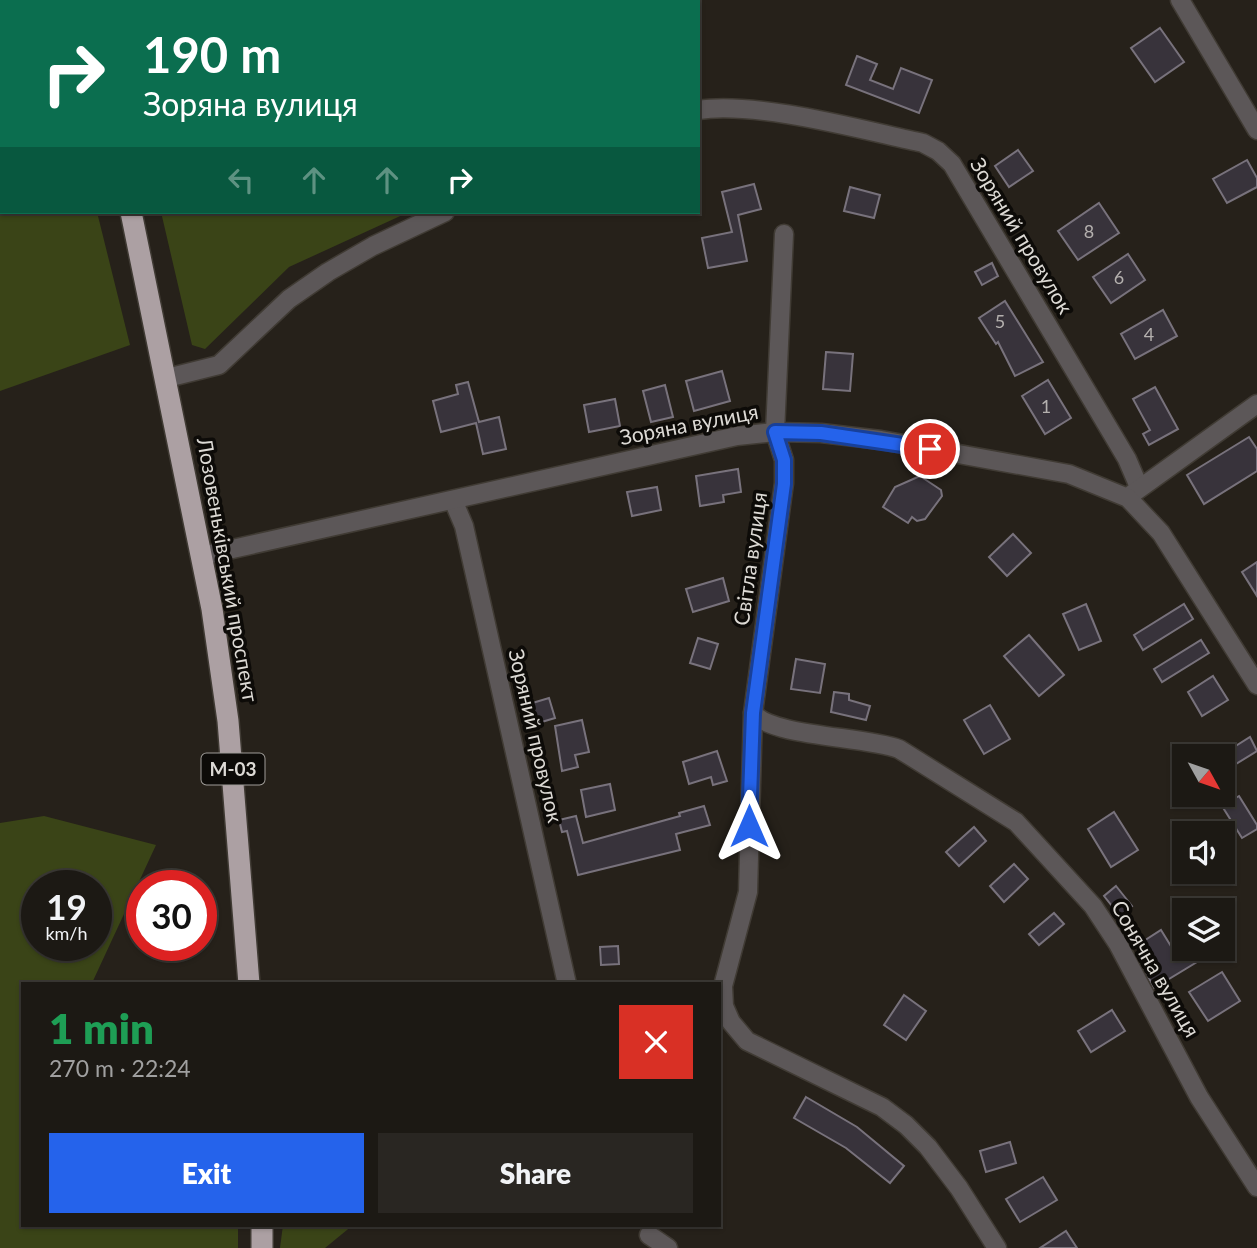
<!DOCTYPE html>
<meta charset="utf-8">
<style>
body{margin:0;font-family:Lato,sans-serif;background:#292622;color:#f1f3f6;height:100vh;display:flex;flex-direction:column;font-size:26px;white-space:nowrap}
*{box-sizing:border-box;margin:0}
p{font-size:23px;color:#a0a0a0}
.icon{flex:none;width:38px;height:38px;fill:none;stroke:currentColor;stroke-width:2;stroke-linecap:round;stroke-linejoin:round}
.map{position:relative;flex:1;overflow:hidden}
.side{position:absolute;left:21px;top:982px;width:700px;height:245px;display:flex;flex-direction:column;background:#1c1914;border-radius:0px;box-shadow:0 2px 5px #0004,0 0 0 2px #3a3834}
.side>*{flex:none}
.top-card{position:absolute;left:0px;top:0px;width:700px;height:214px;box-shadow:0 2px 5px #0004,0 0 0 2px #3a3834;background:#0b6e4f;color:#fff;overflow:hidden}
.needle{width:46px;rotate:130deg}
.controls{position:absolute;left:1172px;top:744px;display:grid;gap:14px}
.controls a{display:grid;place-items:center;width:63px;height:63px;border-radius:0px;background:#1c1914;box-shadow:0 2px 5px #0004,0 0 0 2px #3a3834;font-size:35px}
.speed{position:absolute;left:21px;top:870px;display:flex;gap:14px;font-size:35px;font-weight:700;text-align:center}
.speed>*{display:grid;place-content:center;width:91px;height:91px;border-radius:50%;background:#1c1914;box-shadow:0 2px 5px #0004,0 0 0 2px #3a3834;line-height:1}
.speed small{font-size:18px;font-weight:400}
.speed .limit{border:10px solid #d22;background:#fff;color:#111}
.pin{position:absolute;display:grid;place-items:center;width:60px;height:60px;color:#fff;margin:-30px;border:4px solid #fff;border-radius:50%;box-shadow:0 2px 7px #0007}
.me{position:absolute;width:77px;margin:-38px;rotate:0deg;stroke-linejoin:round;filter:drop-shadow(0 0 5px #0008)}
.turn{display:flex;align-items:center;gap:24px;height:147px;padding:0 28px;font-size:32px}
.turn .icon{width:91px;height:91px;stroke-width:2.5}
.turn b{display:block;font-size:49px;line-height:60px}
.lanes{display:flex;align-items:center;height:66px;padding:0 28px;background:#0003;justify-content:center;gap:35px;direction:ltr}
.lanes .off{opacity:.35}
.round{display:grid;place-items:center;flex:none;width:74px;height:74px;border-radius:0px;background:#292622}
.head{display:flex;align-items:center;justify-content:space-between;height:119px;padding:0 28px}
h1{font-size:42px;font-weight:800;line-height:52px;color:#1e9e55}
.cta{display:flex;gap:14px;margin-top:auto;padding:14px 28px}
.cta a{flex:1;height:80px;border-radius:0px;background:#2563eb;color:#fff;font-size:28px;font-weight:800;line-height:80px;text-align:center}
.cta a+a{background:#292622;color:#f1f3f6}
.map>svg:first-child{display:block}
.green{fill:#3a4417;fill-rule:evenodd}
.building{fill:#38333b;stroke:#78727c;stroke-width:2}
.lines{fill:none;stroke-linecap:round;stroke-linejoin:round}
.minor-casing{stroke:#403b34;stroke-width:21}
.highway-casing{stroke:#403b34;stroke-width:24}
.minor{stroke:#5c5758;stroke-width:18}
.highway{stroke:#aca0a3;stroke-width:21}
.route-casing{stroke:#184099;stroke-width:18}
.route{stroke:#2563eb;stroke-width:12}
.labels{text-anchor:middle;stroke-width:7;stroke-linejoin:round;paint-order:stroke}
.number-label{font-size:18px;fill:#b4b0ae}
.shield{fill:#0d0b08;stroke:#9f9c98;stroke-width:2}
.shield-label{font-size:19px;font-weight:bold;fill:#dddad5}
.street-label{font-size:21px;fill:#dddad5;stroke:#0d0b08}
</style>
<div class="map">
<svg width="1257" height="1248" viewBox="0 0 1257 1248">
<rect width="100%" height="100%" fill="#26211a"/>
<g class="green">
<path d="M0 0 47 2H2V212H97L130 345 0 391Z"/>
<path d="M111 0H666L667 2H112Z"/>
<path d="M161 212H409L289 267 205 349 192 345Z"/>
<path d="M44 816 156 845 92 983 23 984V1225H238V1248H0V823ZM37 886H96V945H37Z"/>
<path d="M283 1225H353L325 1248H280Z"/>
</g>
<g class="building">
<path d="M1160 28 1184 62 1155 82 1131 48Z"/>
<path d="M857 56 877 64 870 80 893 89 901 68 932 80 919 113 846 85Z"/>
<path d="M1018 150 1033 171 1009 187 995 166Z"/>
<path d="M1247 160 1257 178V187L1227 203 1213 179Z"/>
<path d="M754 184 761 209 738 215 747 261 708 268 702 238 732 232 722 192Z"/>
<path d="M850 187 880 195 874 218 844 211Z"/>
<path d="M1099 203 1119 233 1078 260 1058 231Z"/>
<path d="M1128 254 1145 280 1111 303 1093 277Z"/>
<path d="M992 263 998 276 982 285 975 272Z"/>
<path d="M1005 301 1043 362 1015 376 998 342 996 344 979 318Z"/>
<path d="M1163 310 1177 336 1135 359 1121 334Z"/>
<path d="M826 352 853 354 850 391 823 389Z"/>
<path d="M722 371 730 401 694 411 686 381Z"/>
<path d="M1048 380 1071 418 1045 434 1022 396Z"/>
<path d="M468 382 479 422 499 417 506 449 483 454 476 423 441 432 433 401 458 394 456 385Z"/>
<path d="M665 385 673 417 651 422 643 391Z"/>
<path d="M1155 387 1178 429 1149 445 1143 434 1150 430 1133 399Z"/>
<path d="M615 399 620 426 589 432 584 405Z"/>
<path d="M1249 437 1257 449V471L1204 504 1187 475Z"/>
<path d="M738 469 741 492 723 495 724 502 700 506 696 476Z"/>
<path d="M920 476 941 490 942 496 925 519 917 521 912 517 908 523 883 507 895 487Z"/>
<path d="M657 487 661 510 632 516 627 492Z"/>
<path d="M1013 534 1031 553 1007 576 989 557Z"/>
<path d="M1257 562V596L1242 572Z"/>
<path d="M723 578 729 601 693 612 686 589Z"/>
<path d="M1086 604 1101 641 1079 650 1063 614Z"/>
<path d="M1184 604 1193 619 1143 650 1134 635Z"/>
<path d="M1029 635 1064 675 1039 696 1004 656Z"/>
<path d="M698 638 718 644 710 669 690 663Z"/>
<path d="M1201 640 1209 653 1162 682 1154 669Z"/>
<path d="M796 659 825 664 820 693 791 689Z"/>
<path d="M1213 676 1228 700 1202 716 1188 692Z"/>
<path d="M834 692 849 694V700L870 706 866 720 831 712Z"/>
<path d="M549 698 555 718 535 724 529 704Z"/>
<path d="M990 705 1010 739 984 754 964 720Z"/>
<path d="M582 720 589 752 575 755 578 767 562 771 555 726Z"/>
<path d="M1250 737 1257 751 1223 772V754Z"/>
<path d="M717 751 727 781 713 785 711 777 689 784 683 762Z"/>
<path d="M610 784 615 810 586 817 581 790Z"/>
<path d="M1239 796 1257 825V829L1242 838 1222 806Z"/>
<path d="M704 806 710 825 676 834 680 850 578 875 567 831 562 832 559 820 576 816 583 843 680 816 679 813Z"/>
<path d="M1114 812 1138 850 1111 867 1088 829Z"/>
<path d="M974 827 986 841 959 866 946 852Z"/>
<path d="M1014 864 1028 879 1004 902 990 886Z"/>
<path d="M1116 886 1132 906 1120 916 1104 896Z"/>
<path d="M1054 913 1064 924 1039 945 1029 934Z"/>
<path d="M1161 930 1174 951 1185 944 1197 962 1154 988 1144 969 1149 966 1136 946Z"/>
<path d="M618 946 619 964 601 965 600 947Z"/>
<path d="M1222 972 1240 1001 1208 1021 1189 992Z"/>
<path d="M904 995 926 1011 906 1040 884 1025Z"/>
<path d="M1112 1010 1125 1031 1091 1052 1078 1031Z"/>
<path d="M806 1097 857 1127 904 1166 890 1183 846 1148 794 1118Z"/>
<path d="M1010 1142 1016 1163 986 1172 980 1151Z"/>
<path d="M1043 1177 1057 1200 1020 1222 1006 1199Z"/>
<path d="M1066 1231 1077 1248H1040Z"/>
</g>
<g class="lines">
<defs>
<g id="minor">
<path d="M1180 0 1257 130"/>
<path d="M698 110C758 101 862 130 923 143L938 151 952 164 1127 459 1139 487"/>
<path d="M784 234 775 432 784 460V483L753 713 748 892 723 986 724 1006 731 1022 747 1041 882 1107 906 1125 928 1147 959 1188 997 1248"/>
<path d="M167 378 219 365 289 299 328 272 373 246 445 212"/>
<path d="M1132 494 1257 404"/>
<path d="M453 500 464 526 567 984"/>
<path d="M201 556 737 436 775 432 821 433 881 440 1069 474 1128 498 1161 533 1257 685"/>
<path d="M753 713C772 737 864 736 899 749L1016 822 1093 906 1118 944 1199 1097 1257 1187"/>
<path d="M649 1235 668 1248"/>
</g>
<g id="highway">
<path d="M84 0V2"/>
<path d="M131 212 212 609 228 721 249 984"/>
<path d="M262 1248V1225"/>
</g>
</defs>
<use href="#minor" class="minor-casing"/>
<use href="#highway" class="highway-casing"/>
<use href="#minor" class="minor"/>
<use href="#highway" class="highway"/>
</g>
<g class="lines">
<defs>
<path id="route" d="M749 826 753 713 784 484V460L775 432 821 433 930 449"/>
</defs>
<use href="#route" class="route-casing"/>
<use href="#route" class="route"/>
</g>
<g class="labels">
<g class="number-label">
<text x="1089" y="238">8</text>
<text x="1119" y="284">6</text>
<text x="1000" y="328">5</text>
<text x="1149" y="341">4</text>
<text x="1046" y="413">1</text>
</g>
<rect class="shield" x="201.5" y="753.5" width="63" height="31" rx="5"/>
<g class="shield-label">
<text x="233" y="776">М-03</text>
</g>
<g class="street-label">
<text transform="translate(1021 236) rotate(59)" y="7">Зоряний провулок</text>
<text transform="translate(689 425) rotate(-11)" y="7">Зоряна вулиця</text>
<text transform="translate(751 559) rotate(-82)" y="7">Світла вулиця</text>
<text transform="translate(227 570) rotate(80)" y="7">Лозовеньківський проспект</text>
<text transform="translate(535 736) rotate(77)" y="7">Зоряний провулок</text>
<text transform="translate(1155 969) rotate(60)" y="7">Сонячна вулиця</text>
</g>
</g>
</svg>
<div class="controls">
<a><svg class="needle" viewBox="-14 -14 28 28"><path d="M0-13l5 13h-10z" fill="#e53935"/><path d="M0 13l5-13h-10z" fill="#a0a0a0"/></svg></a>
<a><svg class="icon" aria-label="sound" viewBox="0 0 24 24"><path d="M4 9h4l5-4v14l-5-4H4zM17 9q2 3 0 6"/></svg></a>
<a><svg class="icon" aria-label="layers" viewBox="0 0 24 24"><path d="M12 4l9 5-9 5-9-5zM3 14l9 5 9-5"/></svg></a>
</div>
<div class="speed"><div>19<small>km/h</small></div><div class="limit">30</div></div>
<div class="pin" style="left:930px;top:449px;background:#d93025"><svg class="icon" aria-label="arrive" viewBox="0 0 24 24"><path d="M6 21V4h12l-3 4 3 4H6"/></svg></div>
<svg class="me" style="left:749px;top:826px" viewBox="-20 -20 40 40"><path d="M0-17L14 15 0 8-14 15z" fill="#2563eb" stroke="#fff" stroke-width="4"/></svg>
<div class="top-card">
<div class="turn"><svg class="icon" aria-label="right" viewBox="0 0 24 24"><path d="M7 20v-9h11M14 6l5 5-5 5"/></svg><div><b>190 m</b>Зоряна вулиця</div></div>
<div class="lanes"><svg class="icon off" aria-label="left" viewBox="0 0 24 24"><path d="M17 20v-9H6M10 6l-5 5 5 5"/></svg><svg class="icon off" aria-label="ahead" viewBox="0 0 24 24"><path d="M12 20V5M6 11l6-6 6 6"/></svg><svg class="icon off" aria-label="ahead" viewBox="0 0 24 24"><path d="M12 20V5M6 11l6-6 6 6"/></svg><svg class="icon" aria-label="right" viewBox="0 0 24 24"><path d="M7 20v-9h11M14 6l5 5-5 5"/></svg></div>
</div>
<section class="side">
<div class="head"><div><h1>1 min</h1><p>270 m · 22:24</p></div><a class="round" style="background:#d93025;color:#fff"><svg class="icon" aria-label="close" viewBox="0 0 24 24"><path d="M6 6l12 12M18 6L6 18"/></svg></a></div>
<div class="cta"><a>Exit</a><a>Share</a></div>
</section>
</div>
